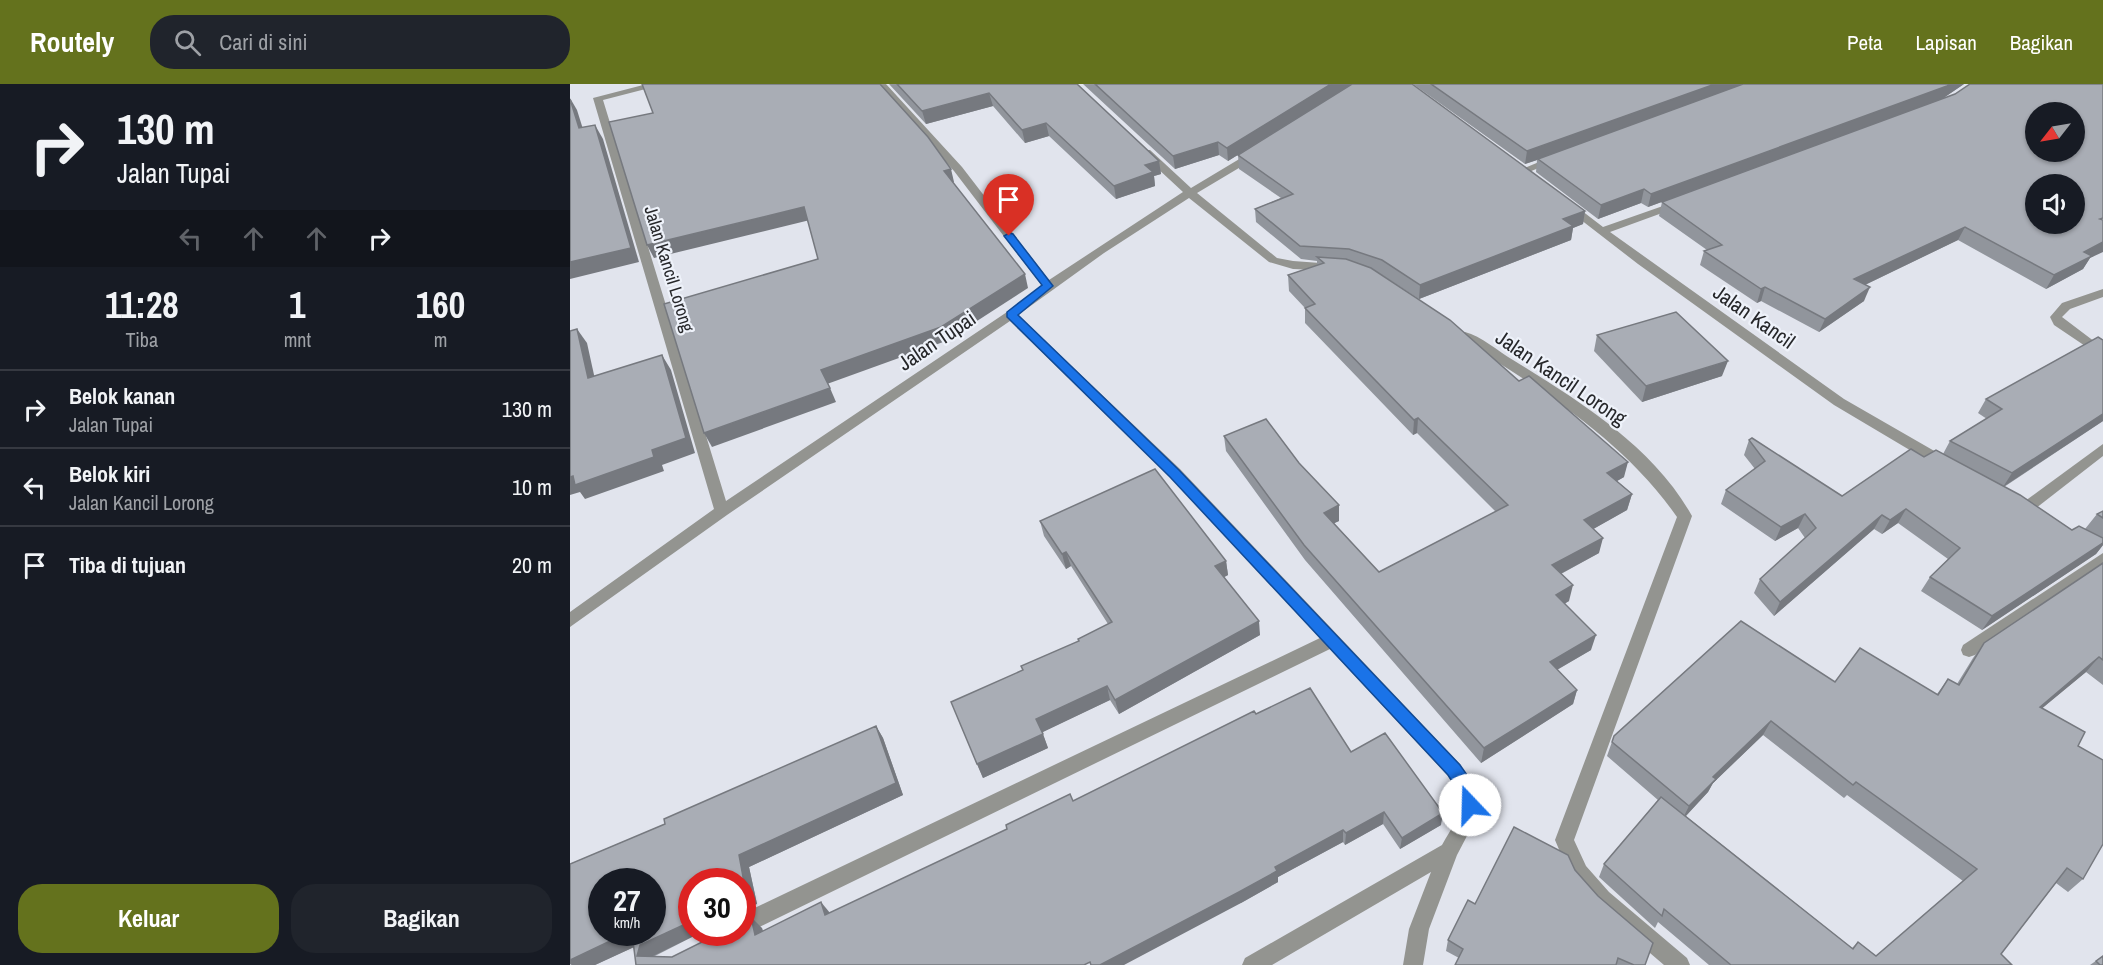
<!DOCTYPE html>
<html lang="id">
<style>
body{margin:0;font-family:"Archivo Narrow",sans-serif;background:#20242c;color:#f1f3f6;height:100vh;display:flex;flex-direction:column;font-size:22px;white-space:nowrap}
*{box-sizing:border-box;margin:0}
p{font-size:20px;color:#9ea1a6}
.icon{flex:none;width:33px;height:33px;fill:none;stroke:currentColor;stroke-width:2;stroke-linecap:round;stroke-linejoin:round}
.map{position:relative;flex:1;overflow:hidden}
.sheet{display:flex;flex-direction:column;background:#171b24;width:570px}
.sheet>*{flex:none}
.hud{background:#171b24;color:#f1f3f6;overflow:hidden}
.needle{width:39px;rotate:239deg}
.tools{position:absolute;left:1455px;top:18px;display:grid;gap:12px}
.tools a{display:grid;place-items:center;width:60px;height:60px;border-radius:50%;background:#171b24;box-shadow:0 2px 4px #0004;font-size:30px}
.speed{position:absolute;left:18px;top:784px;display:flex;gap:12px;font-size:30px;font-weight:700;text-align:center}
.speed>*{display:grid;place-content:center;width:78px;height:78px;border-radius:50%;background:#171b24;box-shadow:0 2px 4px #0004;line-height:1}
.speed small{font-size:15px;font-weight:400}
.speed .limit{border:9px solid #d22;background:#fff;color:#111}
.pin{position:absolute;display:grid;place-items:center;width:51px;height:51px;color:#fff;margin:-62px -26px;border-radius:50% 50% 50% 0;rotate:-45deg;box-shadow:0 0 6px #0007}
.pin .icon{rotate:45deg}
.me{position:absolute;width:66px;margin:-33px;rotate:339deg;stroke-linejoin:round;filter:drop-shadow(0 0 4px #0008)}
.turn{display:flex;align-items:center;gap:21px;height:126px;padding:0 18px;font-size:27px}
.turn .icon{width:78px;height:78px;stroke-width:2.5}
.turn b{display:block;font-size:42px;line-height:51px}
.lanes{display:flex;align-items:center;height:57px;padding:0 18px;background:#0003;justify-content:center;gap:30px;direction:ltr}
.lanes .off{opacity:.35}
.eta{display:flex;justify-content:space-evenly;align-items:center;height:102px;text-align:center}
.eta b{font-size:36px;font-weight:700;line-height:42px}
.button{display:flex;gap:12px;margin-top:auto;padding:12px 18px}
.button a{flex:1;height:69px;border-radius:24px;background:#64721d;color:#fff;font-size:24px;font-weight:700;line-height:69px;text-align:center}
.button a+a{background:#20242c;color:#f1f3f6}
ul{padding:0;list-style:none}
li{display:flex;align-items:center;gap:18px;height:78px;padding:0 18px;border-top:2px solid #363941}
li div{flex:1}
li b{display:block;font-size:22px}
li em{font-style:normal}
header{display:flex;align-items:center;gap:36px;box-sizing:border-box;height:84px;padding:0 30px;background:#64721d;color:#fff}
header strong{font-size:28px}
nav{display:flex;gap:33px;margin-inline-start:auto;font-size:21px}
.search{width:420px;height:54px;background:#20242c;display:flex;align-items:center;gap:15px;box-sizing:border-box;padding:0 21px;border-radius:24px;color:#9ea1a6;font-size:22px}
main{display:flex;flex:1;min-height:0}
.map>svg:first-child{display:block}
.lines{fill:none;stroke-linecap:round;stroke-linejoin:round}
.street{fill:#939490;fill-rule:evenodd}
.wall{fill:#91959c;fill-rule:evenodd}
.shaded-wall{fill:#76797f}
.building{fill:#a9adb5;stroke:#76797f;stroke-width:1.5;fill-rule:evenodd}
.route{fill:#1a73e8;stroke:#114b97;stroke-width:1.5}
.labels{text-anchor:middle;stroke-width:4.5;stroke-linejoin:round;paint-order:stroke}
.far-street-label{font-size:18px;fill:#26272a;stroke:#eef2fa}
.street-label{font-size:21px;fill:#26272a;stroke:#eef2fa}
</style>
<header>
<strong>Routely</strong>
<div class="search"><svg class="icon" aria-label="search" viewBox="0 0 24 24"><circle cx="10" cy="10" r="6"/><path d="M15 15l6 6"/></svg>Cari di sini</div>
<nav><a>Peta</a><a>Lapisan</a><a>Bagikan</a></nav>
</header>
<main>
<section class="sheet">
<div class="hud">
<div class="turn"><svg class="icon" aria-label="right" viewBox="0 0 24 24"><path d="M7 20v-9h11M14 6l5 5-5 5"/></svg><div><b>130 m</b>Jalan Tupai</div></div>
<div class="lanes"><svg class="icon off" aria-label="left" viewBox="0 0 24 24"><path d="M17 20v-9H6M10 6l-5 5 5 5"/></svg><svg class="icon off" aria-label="ahead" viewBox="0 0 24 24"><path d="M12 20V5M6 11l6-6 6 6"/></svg><svg class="icon off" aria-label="ahead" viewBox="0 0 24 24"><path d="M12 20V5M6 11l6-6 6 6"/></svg><svg class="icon" aria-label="right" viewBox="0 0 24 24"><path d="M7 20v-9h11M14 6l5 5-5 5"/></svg></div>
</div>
<div class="eta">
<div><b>11:28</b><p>Tiba</p></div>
<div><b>1</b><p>mnt</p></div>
<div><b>160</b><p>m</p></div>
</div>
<ul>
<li><svg class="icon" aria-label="right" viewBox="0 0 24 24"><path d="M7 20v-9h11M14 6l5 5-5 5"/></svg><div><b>Belok kanan</b><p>Jalan Tupai</p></div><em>130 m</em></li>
<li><svg class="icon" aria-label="left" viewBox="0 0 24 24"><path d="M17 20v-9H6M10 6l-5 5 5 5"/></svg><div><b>Belok kiri</b><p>Jalan Kancil Lorong</p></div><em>10 m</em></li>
<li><svg class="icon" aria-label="arrive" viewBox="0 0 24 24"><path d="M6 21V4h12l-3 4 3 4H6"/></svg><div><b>Tiba di tujuan</b></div><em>20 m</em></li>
</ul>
<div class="button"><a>Keluar</a><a>Bagikan</a></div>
</section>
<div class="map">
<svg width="1533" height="881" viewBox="0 0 1533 881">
<rect width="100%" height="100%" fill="#e1e4ed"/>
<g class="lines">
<g class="street">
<path d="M77 0H95L33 16 156 417 437 228 472 202 384 87 306 0H316L392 83 479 196 613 108 572 70V66H580L621 104 681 68H689V72L627 109 707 174 723 177 764 180 768 181V187L723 185 699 178 619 114 534 169 448 231 610 385 890 680 906 706 908 731 887 771 859 845 853 881H833L839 845 861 788 702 881H672L675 874 872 761C889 731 898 723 878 692L760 565 179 848 172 851 167 849H172V830L750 554 600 393 440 237 157 431 0 543V528L144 425 23 14Z"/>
<path d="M981 73 990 75 959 88 950 86Z"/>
<path d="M1110 116 1114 117V121L1040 148 1274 315 1380 376 1382 380 1380 384H1370L1264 321 1068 180 993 122 999 119 1003 120 1033 143Z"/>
<path d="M1533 205V213L1500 225 1492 233 1533 264V274L1484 241 1480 233 1492 219Z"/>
<path d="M895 248C911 252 928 267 943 276 1009 317 1083 362 1122 432L1004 756 1016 782 1039 808 1117 874 1120 881H1094L1025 822 1002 796 985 756 1107 433C1051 353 971 306 891 255L889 252Z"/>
<path d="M1533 360V372L1461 428H1451L1449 424 1451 420Z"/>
<path d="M1533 469V483L1405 571 1399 573 1393 571 1391 566 1393 561Z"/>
</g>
</g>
<g class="wall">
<path d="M319 0H507L589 77 591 90 584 92 585 102 546 115 479 52 455 59 423 22 356 40Z"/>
<path d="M513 0H782L658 77 649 71 605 85Z"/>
<path d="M843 0H1394L1372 15 1078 123 1071 119 1028 135 966 88 967 76 955 80Z"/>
<path d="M1385 10 1520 174 1513 185 1476 205 1388 156 1295 201 1294 217 1249 248 1191 217 1187 219 1130 181 1134 167 1137 166 1089 132 1092 118Z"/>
<path d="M668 71 1015 127 1013 140 1003 144 1001 156 849 215 809 189 1054 393 1047 397 1062 410 1057 426 1023 445 1029 469 991 490 999 517 995 519 1021 566 987 586 1007 606 1003 620 911 679 735 476 656 367 654 352 769 437 764 439 809 488 926 428 847 349 843 351 735 239V224L719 207 718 191 747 181V177L731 175 686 138 685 125 711 114 669 85Z"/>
<path d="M1027 251 1152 292 1072 318 1024 267Z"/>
<path d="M1416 315 1533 337 1434 403 1502 446 1515 445 1527 430 1533 427V461L1526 470 1412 546 1351 507 1360 493 1378 475 1328 439 1312 450 1304 445 1204 532 1184 509 1190 495 1235 454 1228 444 1205 457 1151 420 1156 406 1185 385 1174 371 1179 356 1272 412 1354 373 1373 370 1380 357 1417 335 1408 329Z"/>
<path d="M470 437 656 477 658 491 654 493 690 551 549 630 540 616 472 648 478 664 413 694 407 680 453 587 509 557 508 555 538 540 501 482 496 485 474 452Z"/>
<path d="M1533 479V601L1516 588 1472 624 1508 662 1513 795 1498 808 1486 799 1431 870 1442 881H1139L1088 838 1085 844 1029 793 1034 780 1088 716 1037 672 1044 652 1265 598 1367 610 1378 595 1387 600 1403 574 1414 559ZM1193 651 1274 714 1277 711 1393 797 1306 872 1288 858 1282 864 1116 732 1138 708 1143 699Z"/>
<path d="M686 630 781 668 871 741 830 765 813 740 775 761 773 758 708 793V798L671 819 66 881 64 863 25 881H2L0 880V780L95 740 306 642 313 654 333 711 179 783 187 820 122 798V849H130L83 873H102L192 844 193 847 260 829 503 717Z"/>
<path d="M1005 786 1075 881H885L889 874 876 867 878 856 905 820Z"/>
<path d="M1533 872V881H1520Z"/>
</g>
<g class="shaded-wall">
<path d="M761 0H782L658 77 657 64Z"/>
<path d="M1145 0H1176L968 75 967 76 955 80 957 67Z"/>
<path d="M1381 0H1394L1372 15 1078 123 1081 110Z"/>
<path d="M419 9 423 22 356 40 352 27Z"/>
<path d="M0 14 7 26 17 58 9 44Z"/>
<path d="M476 39 479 52 455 59 452 46Z"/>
<path d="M25 41 33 55 69 178 0 195V178Z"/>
<path d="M648 58 649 71 605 85 603 72Z"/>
<path d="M589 77 591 90 584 92 585 102 546 115 544 102 575 81Z"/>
<path d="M381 85 384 98 378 100 374 87Z"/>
<path d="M1074 105 1071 119 1028 135 1031 121Z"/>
<path d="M234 123 240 136 84 174 77 161Z"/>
<path d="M1015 127 1013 140 1003 144 1001 156 849 215 850 201 993 135Z"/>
<path d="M1395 143 1388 156 1278 209 1284 195Z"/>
<path d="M1533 158V168L1520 174 1513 185 1476 205 1484 191 1514 168Z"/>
<path d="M455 190 458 204 376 257 257 300 251 286Z"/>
<path d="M1195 203 1191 217 1187 219 1191 205Z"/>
<path d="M1300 203 1294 217 1249 248 1255 235Z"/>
<path d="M7 245 17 259 28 309 18 294Z"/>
<path d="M92 271 101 286 125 369 92 381 94 387 15 415 10 408 0 411V393L82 366Z"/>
<path d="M1158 277 1152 292 1072 318 1076 302Z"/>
<path d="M260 304 266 318 142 363 134 349Z"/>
<path d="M1533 330V337L1433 403 1442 389Z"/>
<path d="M848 334 847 349 843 351 844 336Z"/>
<path d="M1058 378 1054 393 1033 405 1037 389Z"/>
<path d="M1062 410 1057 426 1011 452 1014 436Z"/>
<path d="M769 421V437L754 444V429Z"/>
<path d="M1336 425 1328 439 1312 450 1320 436Z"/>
<path d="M1235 430 1228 444 1205 457 1211 443Z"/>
<path d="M1312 431 1304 445 1204 532 1210 518Z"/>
<path d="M1033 454 1029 469 979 496 982 481Z"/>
<path d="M1533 459V461L1526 470 1412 546 1422 532Z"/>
<path d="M496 468 501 482 496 485 492 470Z"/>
<path d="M656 477 658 491 647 497 645 482Z"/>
<path d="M1003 501 999 517 983 527 986 511Z"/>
<path d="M689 537 690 551 549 630 545 616Z"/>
<path d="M1026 551 1021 566 976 592 980 578Z"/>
<path d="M1529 573 1516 588 1457 637 1470 623Z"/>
<path d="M537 602 540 616 471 649 466 635Z"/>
<path d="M1007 606 1003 620 911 679 914 664Z"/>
<path d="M1201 637 1193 651 1143 699 1138 708 1112 736 1119 722 1143 693Z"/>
<path d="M306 642 313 654 333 711 179 783 187 820 172 827V811L169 771Z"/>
<path d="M473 650 478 664 413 694 407 680Z"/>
<path d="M814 728 813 740 775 761 776 749Z"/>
<path d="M873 729 871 741 830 765 832 754Z"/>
<path d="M773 746V758L708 793V798L671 819 554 881H530L705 783Z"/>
<path d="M251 818 260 829 255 831Z"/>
<path d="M181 833 192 844 196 862 185 851Z"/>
<path d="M122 837V849H130L83 872 80 881 67 872 70 861Z"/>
<path d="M57 849H64L75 858 25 881H2L0 880V876Z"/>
</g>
<g class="building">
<path d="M72 0H310L358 53 381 85 374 87 455 190 371 243 251 286 260 304 134 349 94 220 248 175 234 123 77 161 39 38 83 29Z"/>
<path d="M327 0H507L589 77 575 81 583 88 544 102 476 39 452 46 419 9 352 27Z"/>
<path d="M525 0H761L657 64 648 58 603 72Z"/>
<path d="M782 0H842L1015 127 993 135 1003 142 850 201 812 176 779 165 730 162 685 125 723 110 668 71Z"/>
<path d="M861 0H1145L957 67Z"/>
<path d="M1173 0H1381L1377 2 1081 110 1074 105 1031 121 968 75Z"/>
<path d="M1400 0H1533V134L1530 135 1533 136V158L1514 168 1522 172 1484 191 1395 143 1284 195 1300 203 1255 235 1195 203 1191 205 1134 167 1152 161 1092 118 1385 10ZM1466 28H1504V68H1466ZM1466 100H1504V140H1466Z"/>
<path d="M0 15 9 44 25 41 61 164 0 178Z"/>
<path d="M747 173 776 175 801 184 880 236 949 297 959 292 1058 378 1037 389 1062 410 1014 436 1033 454 982 481 1003 501 986 511 1026 551 980 578 1007 606 914 664 734 461 654 352 696 335 729 379 769 421 754 429 809 488 938 421 848 334 844 336 735 224 745 220 718 191 754 179Z"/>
<path d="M1106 228 1158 277 1076 302 1027 251Z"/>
<path d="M7 245 18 294 92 271 116 354 82 366 84 373 5 401 3 392 0 393V247Z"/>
<path d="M1528 253 1533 256V330L1442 389 1380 357 1432 325 1416 315Z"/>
<path d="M1182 354 1272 412 1341 365 1354 373 1366 366 1450 411 1502 446 1509 442 1533 454V459L1422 532 1360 493 1390 464 1336 425 1320 436 1312 431 1210 518 1190 495 1246 444 1235 430 1211 443 1156 406 1195 377 1179 356Z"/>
<path d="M585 385 656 477 645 482 689 537 545 616 537 602 466 635 473 650 407 680 381 618 453 586 451 582 509 557 508 555 542 538 496 468 492 470 470 437Z"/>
<path d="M1533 427V434L1527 430Z"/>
<path d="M1533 479V576L1529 573 1470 623 1515 648 1508 662 1533 676V760L1513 795 1497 784 1431 870 1442 881H1161L1094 825 1092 832 1034 780 1091 713 1283 865 1288 858 1306 872 1407 785 1286 698 1283 701 1201 637 1143 693 1146 695 1119 722 1042 658 1044 652 1171 537 1265 598 1290 564 1368 611 1378 595 1389 601 1414 559Z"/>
<path d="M740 604 781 668 815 649 873 729 832 754 814 728 776 749 773 746 705 783 707 787 669 808 530 881H521L520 878 514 881H66L62 849H82V798H32V849H57L0 876V780L95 740 94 735 306 642 326 699 169 771 176 809 172 811V798H122V837L70 861 67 872 102 873 150 849H172V837L181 833 185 851 251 818 255 831 437 745 436 741 500 710 503 717 684 627 686 630Z"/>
<path d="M944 743 998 771 1005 786 1028 812 1083 859 1075 881H1064L1048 874 1046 881H885L893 865 878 856 898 816 905 820Z"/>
<path d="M1533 872V881H1530L1526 877Z"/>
</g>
<path class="route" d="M439 149 443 150 483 202 448 231 609 386 890 681C899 694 913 710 906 727L900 729 894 727 889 708 878 691 600 393 437 233V228L472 201 434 152Z"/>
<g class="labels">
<g class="far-street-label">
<text transform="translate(99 185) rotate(73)" y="6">Jalan Kancil Lorong</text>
</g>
<g class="street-label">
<text transform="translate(1184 233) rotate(35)" y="7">Jalan Kancil</text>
<text transform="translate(367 257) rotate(-34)" y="7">Jalan Tupai</text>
<text transform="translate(991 294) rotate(34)" y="7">Jalan Kancil Lorong</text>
</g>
</g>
</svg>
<div class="tools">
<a><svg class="needle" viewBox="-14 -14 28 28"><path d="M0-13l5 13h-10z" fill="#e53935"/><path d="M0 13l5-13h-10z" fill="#9ea1a6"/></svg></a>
<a><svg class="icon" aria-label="sound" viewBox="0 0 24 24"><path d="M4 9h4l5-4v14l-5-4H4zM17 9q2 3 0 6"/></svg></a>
</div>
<div class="speed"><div>27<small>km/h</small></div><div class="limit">30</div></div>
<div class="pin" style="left:439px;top:152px;background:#d93025"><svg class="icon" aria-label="arrive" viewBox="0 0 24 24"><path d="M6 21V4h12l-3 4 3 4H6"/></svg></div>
<svg class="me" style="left:900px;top:721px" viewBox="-20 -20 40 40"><circle r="19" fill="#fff"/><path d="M0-13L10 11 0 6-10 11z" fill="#1a73e8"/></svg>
</div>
</main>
